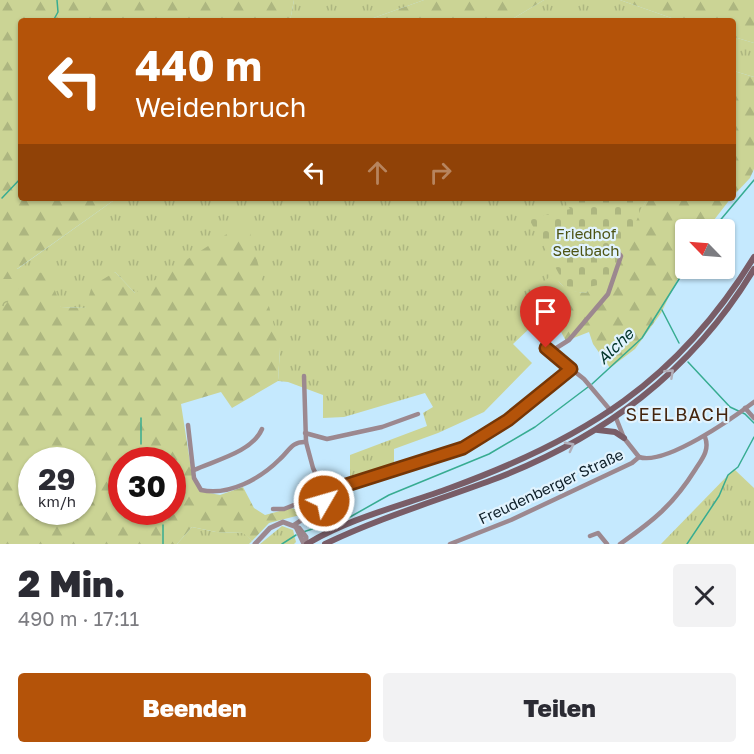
<!DOCTYPE html>
<html lang="de">
<meta charset="utf-8">
<style>
body{margin:0;font-family:"Golos Text",sans-serif;background:#f2f2f3;color:#2b2b33;height:100vh;display:flex;flex-direction:column;font-size:22px;white-space:nowrap}
*{box-sizing:border-box;margin:0}
p{font-size:20px;color:#7c7c81}
.icon{flex:none;width:33px;height:33px;fill:none;stroke:currentColor;stroke-width:2;stroke-linecap:round;stroke-linejoin:round}
.map{position:relative;height:544px;overflow:hidden}
.sheet{display:flex;flex-direction:column;background:#fff;flex:1}
.sheet>*{flex:none}
.top-card{position:absolute;left:18px;top:18px;width:718px;height:183px;border-radius:6px;box-shadow:0 2px 4px #0004;background:#b45309;color:#fff;overflow:hidden}
.needle{width:39px;rotate:295deg}
.fabs{position:absolute;left:675px;top:219px;display:grid;gap:12px}
.fabs a{display:grid;place-items:center;width:60px;height:60px;border-radius:6px;background:#fff;box-shadow:0 2px 4px #0004;font-size:30px}
.speed{position:absolute;left:18px;top:447px;display:flex;gap:12px;font-size:30px;font-weight:700;text-align:center}
.speed>*{display:grid;place-content:center;width:78px;height:78px;border-radius:50%;background:#fff;box-shadow:0 2px 4px #0004;line-height:1}
.speed small{font-size:15px;font-weight:400}
.speed .limit{border:9px solid #d22;background:#fff;color:#111}
.pin{position:absolute;display:grid;place-items:center;width:51px;height:51px;color:#fff;margin:-62px -26px;border-radius:50% 50% 50% 0;rotate:-45deg;box-shadow:0 0 6px #0007}
.pin .icon{rotate:45deg}
.me{position:absolute;width:66px;margin:-33px;rotate:52deg;stroke-linejoin:round;filter:drop-shadow(0 0 4px #0008)}
.turn{display:flex;align-items:center;gap:21px;height:126px;padding:0 18px;font-size:27px}
.turn .icon{width:78px;height:78px;stroke-width:2.5}
.turn b{display:block;font-size:42px;line-height:51px}
.lanes{display:flex;align-items:center;height:57px;padding:0 18px;background:#0003;justify-content:center;gap:30px;direction:ltr}
.lanes .off{opacity:.35}
.round{display:grid;place-items:center;flex:none;width:63px;height:63px;border-radius:6px;background:#f2f2f3}
.head{display:flex;align-items:center;justify-content:space-between;height:102px;padding:0 18px}
h1{font-size:36px;font-weight:800;line-height:45px}
.cta{display:flex;gap:12px;margin-top:auto;padding:12px 18px}
.cta a{flex:1;height:69px;border-radius:6px;background:#b45309;color:#fff;font-size:24px;font-weight:800;line-height:69px;text-align:center}
.cta a+a{background:#f2f2f3;color:#2b2b33}
.map>svg:first-child{display:block}
.grass{fill:url(#grass-tufts)}
.forest{fill:url(#forest-firs);fill-rule:evenodd}
.cemetery{fill:url(#cemetery-stones)}
.park{fill:url(#park-crowns)}
.lines{fill:none;stroke-linecap:round;stroke-linejoin:round}
.stream{stroke:#37ac91;stroke-width:1.5}
.minor{stroke:#9c888f;stroke-width:4.5}
.tertiary{stroke:#9c888f;stroke-width:5}
.secondary{stroke:#795d67;stroke-width:6}
.oneway{stroke:#b2b0ba}
.route-casing{stroke:#753606;stroke-width:15}
.route{stroke:#b45309;stroke-width:10}
.labels{text-anchor:middle;stroke-width:4.5;stroke-linejoin:round;paint-order:stroke}
.park-label{font-size:15px;fill:#4d5313;stroke:#e1f3fe}
.street-label{font-size:15px;fill:#0d1e28;stroke:#e1f3fe}
.water-label{font-size:16px;font-style:italic;fill:#003429;stroke:#e1f3fe}
.quarter-label{font-size:18px;letter-spacing:1.5px;fill:#44240d;stroke:#e1f3fe}
</style>
<div class="map">
<svg width="754" height="544" viewBox="0 0 754 544">
<defs>
<pattern id="grass-tufts" width="24" height="20" patternUnits="userSpaceOnUse" patternTransform="scale(1.5)"><rect width="24" height="20" fill="#cbd495"/><path d="M3 7l-1-3M5 7V3M7 7l1-3M15 17l-1-3M17 17v-4M19 17l1-3" fill="none" stroke="#adb680"/></pattern>
<pattern id="forest-firs" width="22" height="20" patternUnits="userSpaceOnUse" patternTransform="scale(1.5)"><rect width="22" height="20" fill="#cbd495"/><path d="M5 1l3.5 6h-7zM16 11l3.5 6h-7z" fill="#adb680"/></pattern>
<pattern id="cemetery-stones" width="16" height="16" patternUnits="userSpaceOnUse" patternTransform="scale(1.5)"><rect width="16" height="16" fill="#cbd495"/><path d="M2 7V4a2 2 0 0 1 4 0v3zM10 15v-3a2 2 0 0 1 4 0v3z" fill="#adb680"/></pattern>
<pattern id="park-crowns" width="20" height="18" patternUnits="userSpaceOnUse" patternTransform="scale(1.5)"><rect width="20" height="18" fill="#cbd495"/><path d="M2 6a3 3 0 1 1 6 0M12 15a3 3 0 1 1 6 0" fill="none" stroke="#adb680"/></pattern>
</defs>
<rect width="100%" height="100%" fill="#c5e9fe"/>
<g class="grass">
<path d="M294 0H424L365 21H290Z"/>
<path d="M544 0H620L680 21H509Z"/>
<path d="M734 37 754 43V77L734 71Z"/>
<path d="M117 198H647C632 235 615 266 586 293L568 291 558 281 548 308 558 323 532 326 513 344 532 363 484 412 438 433 394 449V466L350 478V455L427 426 423 413 433 407 425 393 344 417 323 418V395L288 382 278 381 280 349 135 293 115 272 85 308 61 307 16 270Z"/>
<path d="M734 469 754 488V544H661Z"/>
<path d="M282 526 293 530 296 542 294 544H260Z"/>
<path d="M192 527 216 532 244 533 252 541 249 544H177Z"/>
</g>
<g class="forest">
<path d="M0 0H294L290 21H21V198H117L17 269 49 274 61 307 85 308 92 286 115 272 135 293 247 221 280 349 278 381 232 408 221 392 181 404 190 462 199 491 220 495 243 487 254 508 265 515 291 508 308 513 269 523 252 541 243 533 216 532 192 527 177 544H0ZM32 460H82V512H32ZM122 460H172V512H122Z"/>
<path d="M424 0H544L509 21H365Z"/>
<path d="M620 0H754V43L734 37V21H680Z"/>
<path d="M734 71 754 77V169L750 178 734 195Z"/>
<path d="M647 198H731L707 229 686 230 685 264 661 313 635 349 610 368 593 344 589 332 566 341 548 308 546 280 554 273C560 288 570 291 586 293L622 251Z"/>
</g>
<path class="cemetery" d="M563 198H645L612 282 575 290 565 285 529 219 570 209Z"/>
<path class="park" d="M23 273 30 275 0 311V279H22Z"/>
<g class="lines">
<g class="stream">
<path d="M53 21 58 12 57 0"/>
<path d="M2 198 21 178"/>
<path d="M712 230 754 180"/>
<path d="M662 310 679 343"/>
<path d="M688 362 730 407 745 414 754 423"/>
<path d="M592 384 642 338 686 268"/>
<path d="M141 418V444"/>
<path d="M144 459V460"/>
<path d="M152 512 159 520"/>
<path d="M163 525V544"/>
<path d="M303 532 350 517 389 495 489 454 535 427 588 387"/>
<path d="M282 544 296 535"/>
<path d="M687 544 719 496 728 475 738 467 754 437"/>
</g>
<g class="minor">
<path d="M532 327 550 352 584 379 611 411"/>
<path d="M550 352 569 340 608 294 621 256 616 250 608 253"/>
<path d="M745 408 754 418"/>
<path d="M616 418 624 438 639 457"/>
<path d="M188 425 194 478 201 490C229 496 260 479 280 459 289 451 292 441 306 442"/>
<path d="M305 433 327 439 382 427 418 414"/>
<path d="M639 457C665 466 733 418 754 402"/>
<path d="M194 470C216 460 252 452 262 429"/>
<path d="M273 509H284L348 483 373 478 463 448 508 420 571 369"/>
<path d="M294 525 320 508 325 493 313 468 306 442 304 376"/>
<path d="M590 536 598 533 607 544"/>
<path d="M450 544 511 520 632 463 639 457"/>
<path d="M620 544C653 521 673 505 695 470 702 459 710 450 705 437"/>
</g>
<g class="tertiary">
<path d="M296 527 304 544"/>
<path d="M255 544 270 528 283 522 299 528 306 537V544"/>
</g>
<g class="secondary">
<path d="M598 430 615 432 624 438"/>
<path d="M307 544C349 518 404 505 450 488 585 439 678 381 754 257"/>
<path d="M325 544C379 518 436 501 492 480 603 438 692 372 754 269"/>
</g>
</g>
<defs><path id="oneway-chevron" d="M-2-3.5L2.5 0L-2 3.5" fill="none" stroke-width="1.6" stroke-linecap="round" stroke-linejoin="round" transform="scale(1.5)"/></defs>
<g class="oneway">
<use href="#oneway-chevron" transform="translate(670 373) rotate(-43)"/>
<use href="#oneway-chevron" transform="translate(570 446) rotate(-28)"/>
</g>
<g class="lines">
<defs>
<path id="route" d="M324 501 325 493 334 489 463 448 508 420 571 369 546 348"/>
</defs>
<use href="#route" class="route-casing"/>
<use href="#route" class="route"/>
</g>
<g class="labels">
<g class="park-label">
<text x="586" y="239">Friedhof<tspan x="586" dy="17">Seelbach</tspan></text>
</g>
<g class="street-label">
<text transform="translate(551 487) rotate(-25)" y="5">Freudenberger Straße</text>
</g>
<g class="water-label">
<text transform="translate(615 346) rotate(-44)" y="6">Alche</text>
</g>
<g class="quarter-label">
<text x="678" y="421">SEELBACH</text>
</g>
</g>
</svg>
<div class="fabs">
<a><svg class="needle" viewBox="-14 -14 28 28"><path d="M0-13l5 13h-10z" fill="#e53935"/><path d="M0 13l5-13h-10z" fill="#7c7c81"/></svg></a>
</div>
<div class="speed"><div>29<small>km/h</small></div><div class="limit">30</div></div>
<div class="pin" style="left:546px;top:348px;background:#d93025"><svg class="icon" aria-label="arrive" viewBox="0 0 24 24"><path d="M6 21V4h12l-3 4 3 4H6"/></svg></div>
<svg class="me" style="left:324px;top:501px" viewBox="-20 -20 40 40"><circle r="17" fill="#b45309" stroke="#fff" stroke-width="3"/><path d="M0-11L8 9 0 5-8 9z" fill="#fff"/></svg>
<div class="top-card">
<div class="turn"><svg class="icon" aria-label="left" viewBox="0 0 24 24"><path d="M17 20v-9H6M10 6l-5 5 5 5"/></svg><div><b>440 m</b>Weidenbruch</div></div>
<div class="lanes"><svg class="icon" aria-label="left" viewBox="0 0 24 24"><path d="M17 20v-9H6M10 6l-5 5 5 5"/></svg><svg class="icon off" aria-label="ahead" viewBox="0 0 24 24"><path d="M12 20V5M6 11l6-6 6 6"/></svg><svg class="icon off" aria-label="right" viewBox="0 0 24 24"><path d="M7 20v-9h11M14 6l5 5-5 5"/></svg></div>
</div>
</div>
<section class="sheet">
<div class="head"><div><h1>2 Min.</h1><p>490 m · 17:11</p></div><a class="round"><svg class="icon" aria-label="close" viewBox="0 0 24 24"><path d="M6 6l12 12M18 6L6 18"/></svg></a></div>
<div class="cta"><a>Beenden</a><a>Teilen</a></div>
</section>
